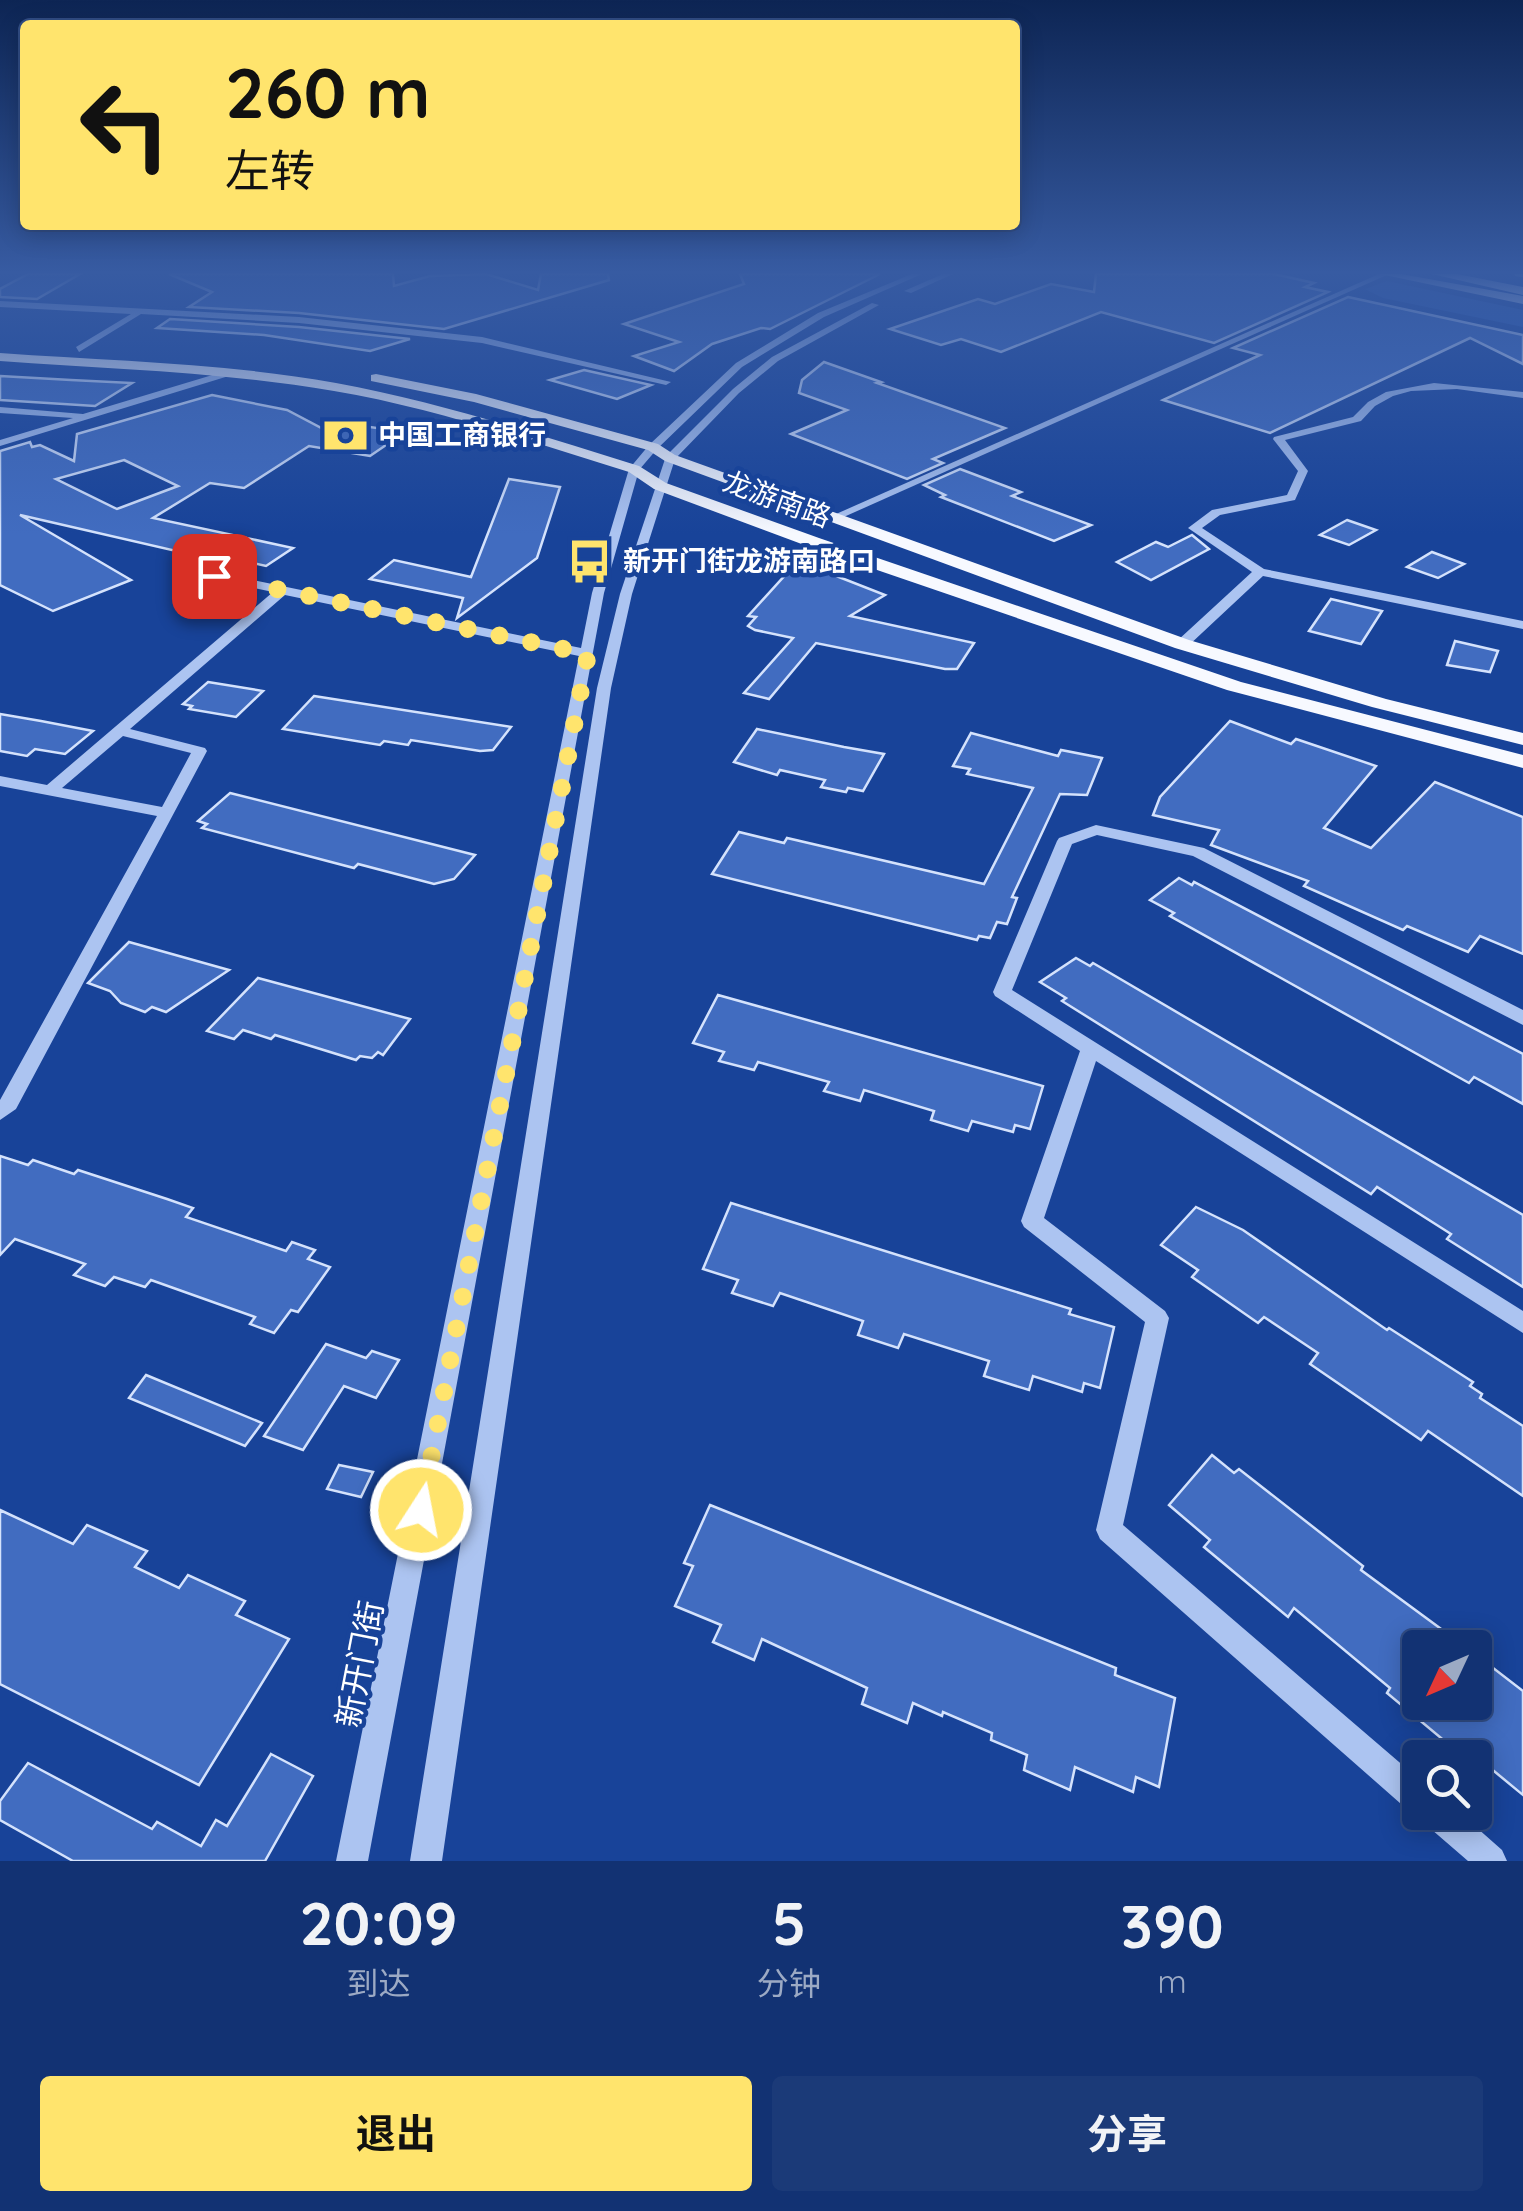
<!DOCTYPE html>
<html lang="zh">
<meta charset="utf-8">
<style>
body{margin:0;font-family:Quicksand,"Noto Sans SC",sans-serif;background:#1b3a78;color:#f1f3f6;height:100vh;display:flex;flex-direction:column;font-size:38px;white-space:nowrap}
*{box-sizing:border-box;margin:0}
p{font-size:32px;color:#9caac4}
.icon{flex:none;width:55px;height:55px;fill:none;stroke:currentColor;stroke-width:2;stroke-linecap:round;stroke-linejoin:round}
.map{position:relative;height:1861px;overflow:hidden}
.details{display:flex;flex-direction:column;background:#123273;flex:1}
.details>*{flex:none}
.banner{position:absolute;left:20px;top:20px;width:1000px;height:210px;border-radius:10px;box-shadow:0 5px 25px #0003,0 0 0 2px #314d85;background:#ffe46d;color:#111;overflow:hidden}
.needle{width:65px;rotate:226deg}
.controls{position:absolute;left:1402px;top:1630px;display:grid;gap:20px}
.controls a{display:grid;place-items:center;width:90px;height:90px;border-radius:10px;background:#123273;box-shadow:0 5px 25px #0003,0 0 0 2px #314d85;font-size:50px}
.pin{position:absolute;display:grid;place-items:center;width:85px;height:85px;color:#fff;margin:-42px;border-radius:20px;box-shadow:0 5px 15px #0006}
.me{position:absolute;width:110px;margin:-55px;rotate:11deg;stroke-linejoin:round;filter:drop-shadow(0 0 8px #0008)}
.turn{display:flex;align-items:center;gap:35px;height:210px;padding:0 40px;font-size:45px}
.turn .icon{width:130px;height:130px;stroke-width:2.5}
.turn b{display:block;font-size:70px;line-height:85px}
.eta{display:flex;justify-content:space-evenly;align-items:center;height:170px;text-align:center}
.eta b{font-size:60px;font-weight:700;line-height:70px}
.button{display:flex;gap:20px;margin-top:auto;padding:20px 40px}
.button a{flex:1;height:115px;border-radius:10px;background:#ffe46d;color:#111;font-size:40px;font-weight:700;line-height:115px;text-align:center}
.button a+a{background:#1b3a78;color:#f1f3f6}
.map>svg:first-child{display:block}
.green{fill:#2b5cb6}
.building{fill:#416cc0;stroke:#d4e2fc;stroke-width:2.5;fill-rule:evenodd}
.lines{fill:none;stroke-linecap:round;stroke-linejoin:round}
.minor{fill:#acc4f1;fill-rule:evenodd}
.major{fill:#f7f9ff;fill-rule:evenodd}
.highway{fill:#fff;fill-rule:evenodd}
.route{stroke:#ffe46d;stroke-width:18;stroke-dasharray:0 32.4}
.labels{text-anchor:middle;stroke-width:9;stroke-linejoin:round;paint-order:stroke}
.far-poi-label{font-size:28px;font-weight:bold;fill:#fff;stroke:#184399;text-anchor:start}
.far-street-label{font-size:28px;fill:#fff;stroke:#184399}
.street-label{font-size:32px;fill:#fff;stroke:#184399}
</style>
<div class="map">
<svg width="1523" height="1861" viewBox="0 0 1523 1861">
<rect width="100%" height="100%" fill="#184399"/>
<path class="green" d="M1387 281 1523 310V327L1383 298 1365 289Z"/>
<g class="building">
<path d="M28 274H80L37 299 0 297V289Z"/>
<path d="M169 274H393L394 286 430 276 486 274 538 290 541 274H608L609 280 444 329 299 313 189 307 212 292Z"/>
<path d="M740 274H880L770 329 761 328 712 344 674 371 634 356 679 342 624 324 744 284Z"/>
<path d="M1096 274H1274L1314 283 1305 287 1328 292 1214 343 1101 312 1001 352 961 339 941 345 890 329 978 299 995 304 1051 284 1094 292Z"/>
<path d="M1348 297 1523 335V364L1470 338 1270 433 1163 400 1260 355 1233 348Z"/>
<path d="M170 319 299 327 410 339 370 351 264 335 157 328Z"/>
<path d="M824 362 881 382 877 383 1005 428 933 459 943 463 907 479 791 434 847 410 799 393 802 380Z"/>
<path d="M584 370 651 385 617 399 550 380Z"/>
<path d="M0 376 71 380 132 383 95 406 0 400Z"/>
<path d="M212 395 287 410 329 432 342 423 405 432 370 456 309 446 244 488 210 483 153 518 293 548 266 566 182 547 176 551 20 515 131 580 53 611 0 585V451L30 442 32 447 40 445 74 461 77 434ZM124 460 178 486 117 509 56 479Z"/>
<path d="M960 469 1021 492 1012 496 1091 525 1054 541 941 497 945 495 924 485Z"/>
<path d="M509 479 560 487 537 558 457 618 463 598 370 579 394 560 471 577Z"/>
<path d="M1347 520 1376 530 1349 545 1320 535Z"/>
<path d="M1192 535 1209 549 1151 580 1117 562 1156 542 1168 547Z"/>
<path d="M1432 552 1464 564 1438 578 1407 567Z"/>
<path d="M798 561 885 595 850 616 974 643 957 669H945L816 643 769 699 744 693 793 638 755 630 748 626 756 617 748 616Z"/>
<path d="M1331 599 1382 611 1361 644 1309 631Z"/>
<path d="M1455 641 1498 651 1490 672 1447 665Z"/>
<path d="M208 682 263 691 236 717 189 709 192 706 183 704Z"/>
<path d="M314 696 511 727 493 750 480 751 411 740 408 745 384 741 380 745 283 729Z"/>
<path d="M0 714 41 721 93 731 65 754 35 749 27 756 0 751Z"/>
<path d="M1230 721 1291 744 1296 739 1376 766 1324 828 1371 848 1435 782 1523 817V954L1480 936 1468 952 1407 926 1403 930 1304 886 1308 881 1211 845 1219 830 1153 815 1160 797Z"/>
<path d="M757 729 844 747 884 754 863 791 848 788 846 792 821 787 825 780 780 770 777 775 734 762Z"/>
<path d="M971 733 1058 756 1061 750 1102 758 1087 795 1060 794 1012 897 1017 898 1007 924 997 922 990 938 979 936 977 940 712 874 739 832 784 843 787 838 984 884 1033 788 967 774 970 769 953 766Z"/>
<path d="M230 793 475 855 454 879 434 884 358 864 354 868 202 828 207 824 198 821Z"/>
<path d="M1179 878 1192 885 1194 882 1523 1054V1104L1474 1077 1469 1083 1170 916 1174 913 1150 900Z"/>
<path d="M129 942 229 970 166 1012 152 1007 145 1012 121 1003 110 991 88 983Z"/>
<path d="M1076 958 1090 966 1093 963 1523 1215V1287L1447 1239 1451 1234 1377 1187 1371 1194 1062 1001 1066 998 1040 982Z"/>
<path d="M258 978 410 1019 383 1055 378 1052 372 1058 360 1056 356 1060 275 1035 271 1039 243 1030 234 1039 207 1031Z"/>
<path d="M718 995 1043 1086 1030 1129 1015 1125 1013 1132 972 1121 968 1131 931 1120 934 1111 864 1090 860 1101 824 1091 829 1082 758 1062 754 1070 719 1061 724 1052 693 1043Z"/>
<path d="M0 1156 28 1165 33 1160 74 1174 78 1170 167 1199 193 1208 186 1217 286 1251 292 1242 315 1250 308 1259 330 1267 298 1312 291 1310 274 1333 250 1324 255 1317 151 1280 145 1287 114 1277 105 1286 74 1275 85 1264 15 1239 0 1255Z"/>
<path d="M731 1203 1071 1309 1069 1314 1114 1327 1100 1388 1084 1383 1082 1392 1033 1376 1029 1390 984 1376 989 1361 904 1334 898 1348 858 1335 863 1321 780 1293 773 1306 732 1293 738 1280 703 1269Z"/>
<path d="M1196 1207 1243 1230 1387 1330 1389 1328 1473 1382 1470 1386 1482 1394 1480 1398 1523 1426V1496L1428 1431 1421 1440 1310 1364 1318 1353 1264 1317 1258 1323 1192 1277 1198 1270 1161 1245Z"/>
<path d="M326 1344 366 1358 372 1351 399 1360 376 1398 344 1386 303 1450 264 1436Z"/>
<path d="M146 1375 262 1423 245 1446 129 1398Z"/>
<path d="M1212 1455 1234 1473 1239 1469 1363 1566 1361 1570 1467 1648H1420V1702H1475V1654L1523 1691V1795L1483 1762 1479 1769 1475 1758H1465L1387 1693 1390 1688 1294 1608 1288 1617 1204 1547 1210 1540 1169 1505Z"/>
<path d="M339 1465 373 1472 361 1497 327 1489Z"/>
<path d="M710 1505 1116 1668 1115 1675 1175 1698 1159 1787 1136 1777 1133 1792 1075 1767 1070 1790 1024 1770 1027 1755 991 1740 992 1733 943 1712 942 1716 913 1703 907 1723 862 1704 867 1688 762 1639 754 1660 713 1642 721 1625 675 1606 693 1566 684 1563Z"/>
<path d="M0 1510 73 1544 87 1525 147 1551 135 1567 179 1588 188 1575 245 1601 236 1615 289 1639 199 1785 0 1684Z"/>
<path d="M271 1754 313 1776 265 1861H73L0 1820V1801L28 1763 152 1829 157 1822 201 1846 216 1820 227 1826Z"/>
</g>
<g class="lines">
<g class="minor">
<path d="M912 274H922L824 317 742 367 657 449 639 470 604 593 368 1861H336L579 656 285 595 130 729 205 748 207 751 16 1109 0 1120V1100L157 816 0 786V776L47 785 273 592 210 579 208 576 214 572 581 648 592 593 629 469 649 445 736 363 818 313ZM123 736 191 753 162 807 62 788Z"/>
<path d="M943 274H953L911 293 904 291Z"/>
<path d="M1379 274H1389L837 520 827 518Z"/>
<path d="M0 301 299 317 482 337 671 382 666 385 482 343 299 323 141 314 79 352 76 347 131 314 0 307Z"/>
<path d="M872 303 879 305 778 361 739 393 675 459 632 594 611 688 442 1861H410L597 688 620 594 666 456 733 389 772 357Z"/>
<path d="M229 370 234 373 232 375 0 446V440L73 418 0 413V407L83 414Z"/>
<path d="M1434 383 1523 392V398L1457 389 1411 391 1393 396 1375 406 1361 421 1285 440 1308 471 1295 500 1220 515 1202 528 1264 569 1523 621V629L1263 576 1187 647H1177V641L1252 572 1188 528 1212 510 1287 495 1298 471 1273 439 1274 437 1353 417 1368 402 1386 392Z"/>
<path d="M1096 825 1204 848 1523 1010V1025L1193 856 1097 835 1072 844 1012 990 1523 1311V1333L1096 1061 1044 1218 1165 1311 1169 1318 1123 1525 1420 1780V1812H1459L1502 1850 1507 1861H1468L1424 1823 1421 1815 1409 1811 1100 1539 1096 1530 1145 1322 1024 1227 1021 1221 1080 1051 995 996 993 992 1057 841 1059 838Z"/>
</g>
<g class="major">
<path d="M1380 274H1401L1523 296V304Z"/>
<path d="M1514 274H1523V277L1515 276Z"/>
<path d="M0 353C112 361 226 363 336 383 440 402 539 435 639 466L666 483 819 538 1241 682 1523 755V768L1227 690 807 546 654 489 629 472C531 442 435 408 334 391 224 372 111 369 0 361Z"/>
<path d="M376 374 476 394 658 444 675 455 1189 640 1386 699 1523 733V745L1372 707 1175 648 665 461 648 450 474 402 371 381V375Z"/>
</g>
<path class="highway" d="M1432 274H1457L1523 287V295Z"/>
</g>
<linearGradient id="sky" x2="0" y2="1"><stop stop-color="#0d2554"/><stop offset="0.51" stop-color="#375ba2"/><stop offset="1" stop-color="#375ba2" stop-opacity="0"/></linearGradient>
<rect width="1523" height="534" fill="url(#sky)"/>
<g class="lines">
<path class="route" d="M214 576 588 654 421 1510"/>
</g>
<defs>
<symbol id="bank-bare" viewBox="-9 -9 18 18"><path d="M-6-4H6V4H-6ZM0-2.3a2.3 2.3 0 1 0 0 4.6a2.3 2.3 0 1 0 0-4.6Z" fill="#ffe46d" stroke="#184399" stroke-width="2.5" paint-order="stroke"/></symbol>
<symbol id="bus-bare" viewBox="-9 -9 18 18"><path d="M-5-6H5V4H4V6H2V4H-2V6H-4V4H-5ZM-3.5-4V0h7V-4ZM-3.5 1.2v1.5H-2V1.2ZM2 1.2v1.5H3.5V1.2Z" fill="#ffe46d" stroke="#184399" stroke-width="2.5" paint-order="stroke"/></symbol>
</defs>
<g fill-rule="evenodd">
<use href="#bank-bare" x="314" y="404" width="63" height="63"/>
<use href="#bus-bare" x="558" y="530" width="63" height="63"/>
</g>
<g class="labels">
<g class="far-poi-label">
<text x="378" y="445">中国工商银行</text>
<text x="623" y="571">新开门街龙游南路口</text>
</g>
<g class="far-street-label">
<text transform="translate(777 499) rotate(20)" y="10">龙游南路</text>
</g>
<g class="street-label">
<text transform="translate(360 1664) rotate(-79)" y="11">新开门街</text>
</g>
</g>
</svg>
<div class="controls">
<a><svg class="needle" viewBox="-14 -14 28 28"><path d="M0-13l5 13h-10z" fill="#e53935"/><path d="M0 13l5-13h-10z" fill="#9caac4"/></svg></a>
<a><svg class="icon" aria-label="search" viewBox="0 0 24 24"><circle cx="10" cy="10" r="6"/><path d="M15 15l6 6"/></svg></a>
</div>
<div class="pin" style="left:214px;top:576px;background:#d93025"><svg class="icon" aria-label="arrive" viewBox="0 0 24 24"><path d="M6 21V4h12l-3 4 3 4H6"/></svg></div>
<svg class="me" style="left:421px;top:1510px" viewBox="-20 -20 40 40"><circle r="17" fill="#ffe46d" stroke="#fff" stroke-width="3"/><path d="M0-11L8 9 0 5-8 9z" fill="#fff"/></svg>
<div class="banner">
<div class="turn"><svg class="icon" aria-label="left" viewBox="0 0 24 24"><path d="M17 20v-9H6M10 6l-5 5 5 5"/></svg><div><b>260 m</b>左转</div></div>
</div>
</div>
<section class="details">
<div class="eta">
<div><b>20:09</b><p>到达</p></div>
<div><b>5</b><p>分钟</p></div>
<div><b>390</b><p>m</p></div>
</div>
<div class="button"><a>退出</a><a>分享</a></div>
</section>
